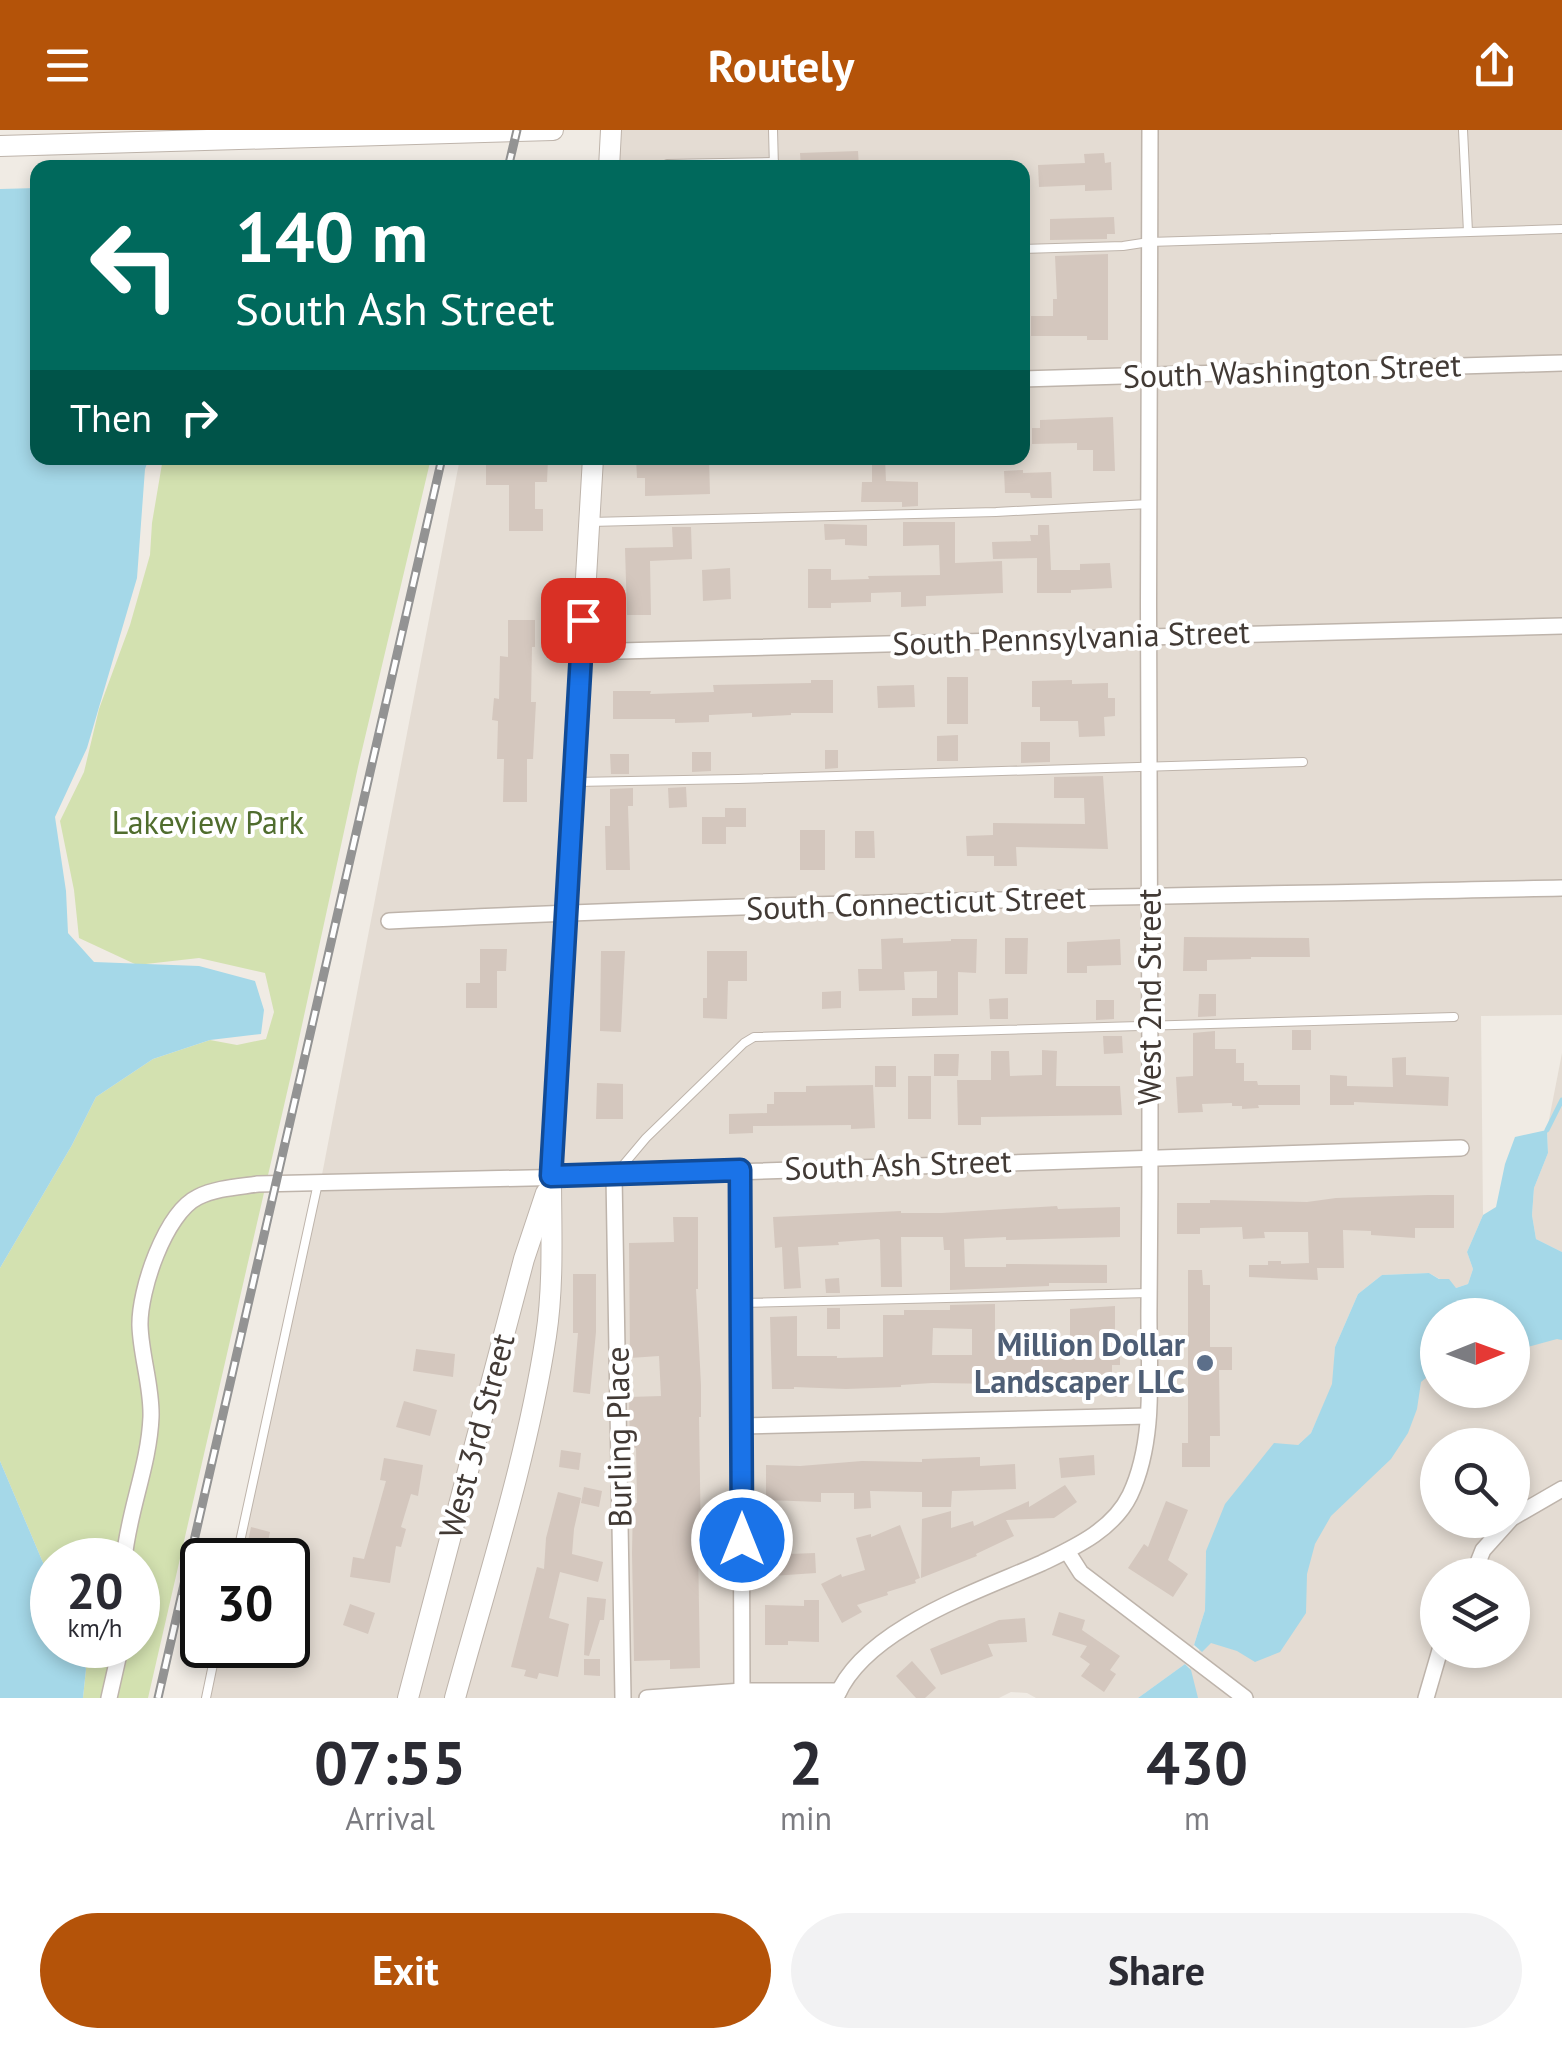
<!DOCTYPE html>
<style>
body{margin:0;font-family:"PT Sans",sans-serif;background:#f2f2f3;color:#2b2b33;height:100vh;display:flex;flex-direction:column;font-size:38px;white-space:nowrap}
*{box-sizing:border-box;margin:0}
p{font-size:32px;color:#7c7c81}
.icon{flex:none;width:55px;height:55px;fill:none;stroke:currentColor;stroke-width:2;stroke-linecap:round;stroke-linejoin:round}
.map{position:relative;height:1568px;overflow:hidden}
.drawer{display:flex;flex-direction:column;background:#fff;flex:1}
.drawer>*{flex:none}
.guide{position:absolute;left:30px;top:30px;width:1000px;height:305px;border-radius:20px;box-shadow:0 5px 15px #0003;background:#00695c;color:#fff;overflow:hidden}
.needle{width:65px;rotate:89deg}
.fabs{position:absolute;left:1420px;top:1168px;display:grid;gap:20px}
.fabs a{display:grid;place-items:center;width:110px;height:110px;border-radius:50%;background:#fff;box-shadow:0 5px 15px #0003;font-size:50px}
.speed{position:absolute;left:30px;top:1408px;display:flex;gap:20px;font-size:50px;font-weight:700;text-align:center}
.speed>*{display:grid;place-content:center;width:130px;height:130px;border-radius:50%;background:#fff;box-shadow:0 5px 15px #0003;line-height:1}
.speed small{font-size:25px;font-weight:400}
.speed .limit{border:5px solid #111;border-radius:15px;background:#fff;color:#111}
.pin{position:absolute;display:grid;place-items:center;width:85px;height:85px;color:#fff;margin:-42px;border-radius:20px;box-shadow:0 5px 15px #0006}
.me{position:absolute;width:110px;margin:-55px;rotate:0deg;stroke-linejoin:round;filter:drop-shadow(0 0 8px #0008)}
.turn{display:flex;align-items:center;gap:35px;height:210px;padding:0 40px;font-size:45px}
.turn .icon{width:130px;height:130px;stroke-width:2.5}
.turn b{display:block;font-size:70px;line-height:85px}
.then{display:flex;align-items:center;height:95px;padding:0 40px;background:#0003;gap:20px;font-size:38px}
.eta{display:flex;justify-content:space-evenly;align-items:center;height:170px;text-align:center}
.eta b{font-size:60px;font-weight:800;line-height:70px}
.cta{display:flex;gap:20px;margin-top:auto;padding:20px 40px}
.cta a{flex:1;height:115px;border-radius:60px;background:#b45309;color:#fff;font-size:40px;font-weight:800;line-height:115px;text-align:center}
.cta a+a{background:#f2f2f3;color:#2b2b33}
header{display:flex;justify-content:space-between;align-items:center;height:130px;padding:0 40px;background:#b45309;color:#fff;font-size:45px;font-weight:800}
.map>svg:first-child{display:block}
.residential{fill:#e4dcd3;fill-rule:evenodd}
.green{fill:#d3e1b0}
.water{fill:#a5d8e8}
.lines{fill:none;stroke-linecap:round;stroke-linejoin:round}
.stream{stroke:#a5d8e8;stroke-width:5}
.building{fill:#d4c7be;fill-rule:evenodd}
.service-casing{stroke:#beb4ab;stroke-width:10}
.minor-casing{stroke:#beb4ab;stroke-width:18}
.tertiary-casing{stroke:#beb4ab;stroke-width:22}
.service{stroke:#fff;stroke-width:8}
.minor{stroke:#fff;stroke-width:15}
.tertiary{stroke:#fff;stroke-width:20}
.rail-casing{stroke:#939393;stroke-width:9}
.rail{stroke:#fff;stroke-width:5;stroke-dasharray:15;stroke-linecap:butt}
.route-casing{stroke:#114b97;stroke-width:25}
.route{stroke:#1a73e8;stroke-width:18}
.service-dot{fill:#5c6f8a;stroke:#fff;stroke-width:4}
.labels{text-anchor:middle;stroke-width:8;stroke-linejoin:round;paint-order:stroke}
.street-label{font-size:32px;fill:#423a35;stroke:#fff}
.park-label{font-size:32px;fill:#506d2e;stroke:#fff}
.service-label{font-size:32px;font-weight:bold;fill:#4e5e75;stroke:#fff;text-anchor:end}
</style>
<header><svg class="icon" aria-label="menu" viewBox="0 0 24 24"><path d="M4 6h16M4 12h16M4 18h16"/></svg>Routely<svg class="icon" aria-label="share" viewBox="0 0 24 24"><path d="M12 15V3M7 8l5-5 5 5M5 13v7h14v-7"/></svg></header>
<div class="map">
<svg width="1562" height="1568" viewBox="0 0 1562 1568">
<rect width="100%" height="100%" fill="#f0ebe4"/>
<g class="residential">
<path d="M601 0H1562V885L1481 886 1483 1085 1467 1122 1473 1139 1468 1154 1456 1158 1429 1143 1382 1145 1358 1164 1335 1217 1333 1254 1311 1303 1298 1315 1206 1421 1205 1480 1194 1515 1185 1534 1138 1568H1036L1027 1563 1011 1562 999 1568H209L220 1515H288V1430H239L321 1050 460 328H1022V38L599 37Z"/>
<path d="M1562 923V1122L1536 1109 1532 1085 1534 1058 1548 1023 1547 1000Z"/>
<path d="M1562 1187V1568H1194L1187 1543 1214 1493 1437 1216 1438 1260H1512L1513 1196ZM1438 1315H1512V1390H1438ZM1438 1445H1512V1520H1438Z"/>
</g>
<path class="green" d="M163 328H431L358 637 294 932 148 1568H83L86 1539 81 1515H138V1430H52V1454L0 1331V1138L72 1015 96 967 153 929 210 910 237 915 266 909 274 882 265 843 199 828 137 835 79 808 74 760 60 691 84 642 99 579 130 495 150 425 152 393Z"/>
<g class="water">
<path d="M37 58 38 328H149L145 339 137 448 87 618 55 687 66 761 68 803 94 832 199 836 255 851 264 880 261 904 210 910 153 929 96 967 72 1015 0 1138V59Z"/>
<path d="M1547 1000 1548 1023 1534 1058 1532 1085 1536 1109 1562 1122V1210L1557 1209 1513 1221 1512 1185H1438L1437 1239 1421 1252 1417 1279 1408 1303 1391 1329 1331 1386 1315 1414 1307 1444 1306 1483 1280 1522 1255 1532 1237 1521 1211 1513 1202 1522 1194 1515 1205 1480 1206 1421 1225 1374 1274 1313 1298 1315 1311 1303 1332 1254 1335 1217 1358 1164 1382 1145 1429 1143 1439 1149H1449L1456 1158 1468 1154 1473 1139 1467 1122 1483 1085 1496 1077 1505 1034 1515 1007Z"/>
<path d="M0 1331 52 1454V1515H81L86 1539 83 1568H0Z"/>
<path d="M1185 1534 1191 1540 1198 1568H1138Z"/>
</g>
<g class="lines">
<path class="stream" d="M1547 1000 1562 970"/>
</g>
<g class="building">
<path d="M858 21 859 38H801L800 23Z"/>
<path d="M1104 23 1105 33 1111 32 1112 60 1085 61V55L1039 57 1038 35 1085 33 1084 24Z"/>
<path d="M1114 87 1115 104H1107V109L1050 110V89Z"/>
<path d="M1108 124V210H1087V206H1031V186H1053V169H1057L1055 126Z"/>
<path d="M1113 287 1115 341H1093V320H1077V313L1032 314V298H1040V290Z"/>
<path d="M486 328 548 329 547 352H535V379H543V401H509V355H486Z"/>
<path d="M636 328H709L710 364 645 366V348H637Z"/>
<path d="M872 328H885L886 351 918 352V376L902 377V372H861L862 352H872Z"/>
<path d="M1023 340V343L1051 342 1052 368H1031L1030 363H1005L1004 341Z"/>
<path d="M903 392H955V433L1002 431 1003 463 926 466V476L901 477V462L871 463V472L831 473V478H808V439H831V450L869 449 868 446 940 445 939 415 903 416Z"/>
<path d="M824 394 867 395V416L845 415V409L825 410Z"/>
<path d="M1038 395H1049L1051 440H1080V434L1110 433 1112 458 1071 460V463H1037V428L993 429 992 412 1031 411 1030 405H1038Z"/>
<path d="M672 397H691L692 429 650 431 651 485H627L625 418 673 417Z"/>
<path d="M730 438 731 469 703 471 702 440Z"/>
<path d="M508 490H535V517H532L531 572H536L533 629H527V672H503L504 629H497L498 591 492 590 494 568 499 569 500 526 508 527Z"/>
<rect x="947" y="547" width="21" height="47"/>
<path d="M811 550H833V583H791V585L752 587V583L709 585V592L675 593V589H613V561H651L650 564 714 562 713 555 811 553Z"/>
<path d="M1072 550V554L1108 553V568H1115V586L1104 587 1105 606 1079 607 1078 591H1040V577H1032V551Z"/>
<path d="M914 555 915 577 878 578 877 556Z"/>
<path d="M958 605V631H937V606Z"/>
<path d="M1021 612H1050V632L1021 633Z"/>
<path d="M825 620H838V638L825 639Z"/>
<path d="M692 622H711V641L692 642Z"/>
<path d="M610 624H629V644H611Z"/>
<path d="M1103 646 1108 719 1016 717 1017 736H994V726H967L966 706 993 705V693L1085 694 1084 668H1054V647Z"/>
<path d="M686 657 687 677 669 678 668 658Z"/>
<path d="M633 658V676H628L630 740H606L605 696H610V659Z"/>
<path d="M725 678H746V697H726V714H702V687H725Z"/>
<rect x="800" y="700" width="25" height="40"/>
<path d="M855 701H874L875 728H855Z"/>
<path d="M1184 807 1309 808 1310 827H1251V829L1207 830V841H1183Z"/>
<path d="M903 808V813L951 811V809H977L976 843 958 842V885L912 886V868H937V841L904 842 905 860 859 861 858 839H882L881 809Z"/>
<path d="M1005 808H1028L1027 844H1005Z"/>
<path d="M1120 809 1121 835 1087 836V843H1067V812Z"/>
<path d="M480 819H507L506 841H497V878H466V853H480Z"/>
<path d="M601 821H625L621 902 600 901Z"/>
<path d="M707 821H747V851H728L727 889 703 888V868H707Z"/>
<path d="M841 861V878L822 879V862Z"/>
<path d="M1199 864H1216V886L1198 887Z"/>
<path d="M1008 868V889H990L989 869Z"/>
<path d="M1096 870H1114V889L1096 890Z"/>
<rect x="1292" y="900" width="19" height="20"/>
<path d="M1215 901V919H1236V933H1244V951H1257L1258 955H1300V975H1258L1259 978 1242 979V976H1232V973L1202 974 1203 982 1178 983 1176 947 1193 946V903Z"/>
<path d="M1103 906H1122L1123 923 1104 924Z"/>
<path d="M1042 920 1057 921 1056 956H1120L1122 985 981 987V995H958L957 950H991V921H1009L1010 946 1042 945Z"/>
<path d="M934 924H959L958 946H934Z"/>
<path d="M1406 927V945L1449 947 1448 976 1354 972V975H1330V945L1347 946V956L1393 957 1392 928Z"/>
<rect x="875" y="936" width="21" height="21"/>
<rect x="908" y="946" width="23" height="43"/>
<path d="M597 953 623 954V989H596Z"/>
<path d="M873 955 875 998 851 999V995L753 996V1003L729 1004V984L767 983V974H774V962H806V956Z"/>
<path d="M1428 1065H1454V1098H1415V1108L1371 1105V1101L1343 1100 1344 1138H1317L1318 1150 1249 1147V1135H1268V1131H1281V1134L1309 1133 1308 1102H1264L1265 1108 1243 1109 1242 1097 1200 1098V1104H1177V1073H1210V1070L1307 1072 1336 1068Z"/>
<path d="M1057 1076 1058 1079 1120 1077V1107L1006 1110V1107L964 1109 965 1137H1006V1134L1107 1135V1153H1049V1156L950 1160V1120H944L943 1107H901L902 1157H881L880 1110 878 1109 838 1112 839 1115 798 1117 801 1158 784 1159 782 1117 775 1118 773 1087 901 1081V1083H942Z"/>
<path d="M673 1087H698V1159H696L701 1255V1287H699L701 1414 698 1415 700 1538 670 1539V1530L634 1531 632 1423 633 1373H637L636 1318H630L629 1267 661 1266 659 1226 630 1228 629 1113 674 1112Z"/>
<path d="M1188 1140H1202L1203 1155H1210V1217H1232V1240H1219L1220 1306H1210V1337H1182V1313H1188Z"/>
<path d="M573 1144H596V1202L590 1264 573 1262 578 1203H573Z"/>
<path d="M839 1148 840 1163H826L825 1149Z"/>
<path d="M995 1174V1216L1025 1214 1026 1223 1068 1222 1070 1219V1179L1115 1176V1217H1120V1235H1112V1249L1005 1254 932 1253 901 1255V1257L846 1259 794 1257V1259H772L770 1187 797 1186V1226H837V1228L883 1227V1185H904V1180H950V1175ZM933 1198 972 1199V1225H932Z"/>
<rect x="827" y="1178" width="13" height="21"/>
<path d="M416 1219 455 1224 453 1247 413 1241Z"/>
<path d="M404 1271 437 1280 430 1306 396 1297Z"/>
<path d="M561 1320 581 1323 579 1340 559 1337Z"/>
<path d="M1094 1325 1095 1345 1061 1348 1059 1328Z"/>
<path d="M980 1327V1336L1015 1334 1016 1359 952 1361 951 1377H922V1362L870 1361 871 1378 854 1379V1363H821V1372L766 1370V1335L800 1336 862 1331 922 1332V1329Z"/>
<path d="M384 1328 423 1335 418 1366 411 1364 401 1397 406 1399 401 1417 396 1416 390 1453 350 1447 353 1427 364 1429 386 1351 380 1350Z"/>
<path d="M1065 1355 1077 1372 1054 1388 1006 1390 1014 1406 976 1424 977 1426 921 1448 922 1389 951 1381V1398L973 1391 974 1396 1029 1371V1377Z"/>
<path d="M584 1357 602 1361 599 1377 581 1373Z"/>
<path d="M558 1362 581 1368 574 1399 572 1424 603 1432 598 1452 560 1442 549 1488 569 1494 558 1547 539 1543 537 1549 524 1546 526 1540 511 1537 537 1437 544 1439 546 1408Z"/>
<path d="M1166 1371 1188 1380 1168 1430 1188 1444 1173 1467 1128 1438 1144 1414 1148 1417Z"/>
<path d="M900 1395 920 1448 915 1450 916 1453 887 1462 888 1465 857 1475 862 1482 842 1493 821 1454 841 1444 842 1447 865 1440 856 1408 871 1404V1407Z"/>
<path d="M251 1397 270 1402 266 1421 247 1416Z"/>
<path d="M789 1401V1424L815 1423 816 1443 772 1446 768 1402Z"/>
<path d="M587 1467 606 1469 604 1490H600L589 1526 584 1525Z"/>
<path d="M804 1470H819V1512L788 1511V1515H765V1475L804 1476Z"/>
<path d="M350 1474 375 1483 368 1504 343 1495Z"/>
<path d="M1059 1482 1085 1490 1082 1500 1120 1526 1110 1540 1116 1544 1104 1562 1081 1546 1090 1534 1080 1527 1087 1516 1052 1505Z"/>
<path d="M1025 1488 1027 1512 988 1514 993 1526 941 1545 930 1519 999 1490Z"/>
<path d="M584 1529H600V1546L584 1545Z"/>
<path d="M912 1531 936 1558 925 1568H916L896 1546Z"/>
</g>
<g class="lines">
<defs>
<g id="service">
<path d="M773 0 774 38"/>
<path d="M1463 0 1468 102"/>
<path d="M667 38V34L774 32"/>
<path d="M1022 119 1123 116 1149 112 1562 99"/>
<path d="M590 392 996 382 1149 374"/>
<path d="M575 652 738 649 1303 632"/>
<path d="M614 1046 646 1008 744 913 754 907 1454 887"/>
<path d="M740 1173 1149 1163"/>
<path d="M236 1430 318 1053"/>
<path d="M206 1568 217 1515"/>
</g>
<g id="minor">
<path d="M1022 249 1562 233"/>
<path d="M581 522 1562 496"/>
<path d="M389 791C780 772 1171 766 1562 758"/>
<path d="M740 1040 742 1561"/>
<path d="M614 1046 623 1568"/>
<path d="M741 1296 1148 1286"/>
<path d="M1512 1388 1562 1359"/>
<path d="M1067 1421 1081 1443 1245 1568"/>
<path d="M124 1430C128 1382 149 1336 151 1287 152 1257 141 1226 140 1196 139 1161 165 1083 198 1067 216 1058 238 1057 258 1054L614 1046 1461 1018"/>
<path d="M1473 1445 1483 1420 1510 1390"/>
<path d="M109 1568 121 1515"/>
<path d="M647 1568 742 1561H839"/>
<path d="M836 1568C863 1499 979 1461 1042 1433 1075 1417 1113 1400 1130 1365 1157 1308 1148 1237 1149 1176 1150 1100 1150 1025 1150 949 1148 633 1148 316 1150 0"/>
<path d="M1426 1568 1440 1520"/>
</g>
<g id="tertiary">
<path d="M0 16 553 0"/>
<path d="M609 38 611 0"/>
<path d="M408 1568 524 1129 546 1063"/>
<path d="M455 1568C488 1448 527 1329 546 1206 554 1154 551 1099 551 1046L593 328"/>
</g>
</defs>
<use href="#service" class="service-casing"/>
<use href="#minor" class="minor-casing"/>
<use href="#tertiary" class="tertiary-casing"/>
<use href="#service" class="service"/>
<use href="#minor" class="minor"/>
<use href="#tertiary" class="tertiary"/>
<defs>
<g id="rail">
<path d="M508 38 517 0"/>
<path d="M158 1568 442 328"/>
</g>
</defs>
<use href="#rail" class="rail-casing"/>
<use href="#rail" class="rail"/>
</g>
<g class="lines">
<defs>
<path id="route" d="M583 490 551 1046 740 1040 742 1410"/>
</defs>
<use href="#route" class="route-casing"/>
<use href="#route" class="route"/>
</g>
<circle class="service-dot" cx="1205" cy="1233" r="10"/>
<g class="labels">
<g class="street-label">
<text transform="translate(1292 241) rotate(-2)" y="11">South Washington Street</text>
<text transform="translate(1071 508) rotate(-2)" y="11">South Pennsylvania Street</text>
<text transform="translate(916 773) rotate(-2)" y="11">South Connecticut Street</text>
<text transform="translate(1150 867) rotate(-90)" y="11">West 2nd Street</text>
<text transform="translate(898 1035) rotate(-2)" y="11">South Ash Street</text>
<text transform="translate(477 1306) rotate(-75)" y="11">West 3rd Street</text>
<text transform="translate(619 1307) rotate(-91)" y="11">Burling Place</text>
</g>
<g class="park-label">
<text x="208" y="704">Lakeview Park</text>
</g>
<g class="service-label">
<text x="1185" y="1226">Million Dollar<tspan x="1185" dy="37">Landscaper LLC</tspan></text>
</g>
</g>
</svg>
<div class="fabs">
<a><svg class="needle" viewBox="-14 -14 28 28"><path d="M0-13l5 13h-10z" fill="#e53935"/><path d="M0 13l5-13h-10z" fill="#7c7c81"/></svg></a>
<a><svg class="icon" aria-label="search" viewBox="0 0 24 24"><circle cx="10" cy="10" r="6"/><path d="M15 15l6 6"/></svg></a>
<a><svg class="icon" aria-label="layers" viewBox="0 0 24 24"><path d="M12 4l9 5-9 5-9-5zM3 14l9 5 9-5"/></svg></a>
</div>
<div class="speed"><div>20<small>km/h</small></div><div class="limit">30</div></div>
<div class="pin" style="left:583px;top:490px;background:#d93025"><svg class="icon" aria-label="arrive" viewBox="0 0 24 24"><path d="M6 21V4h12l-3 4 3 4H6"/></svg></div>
<svg class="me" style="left:742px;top:1410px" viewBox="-20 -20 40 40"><circle r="17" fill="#1a73e8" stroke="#fff" stroke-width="3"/><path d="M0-11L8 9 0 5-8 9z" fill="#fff"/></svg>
<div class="guide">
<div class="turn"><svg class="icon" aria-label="left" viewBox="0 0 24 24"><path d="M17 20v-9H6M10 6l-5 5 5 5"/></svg><div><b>140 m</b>South Ash Street</div></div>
<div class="then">Then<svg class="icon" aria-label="right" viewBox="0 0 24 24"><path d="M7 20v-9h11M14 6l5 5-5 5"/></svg></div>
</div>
</div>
<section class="drawer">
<div class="eta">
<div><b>07:55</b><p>Arrival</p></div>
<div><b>2</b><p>min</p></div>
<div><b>430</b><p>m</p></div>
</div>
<div class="cta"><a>Exit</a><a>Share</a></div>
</section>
